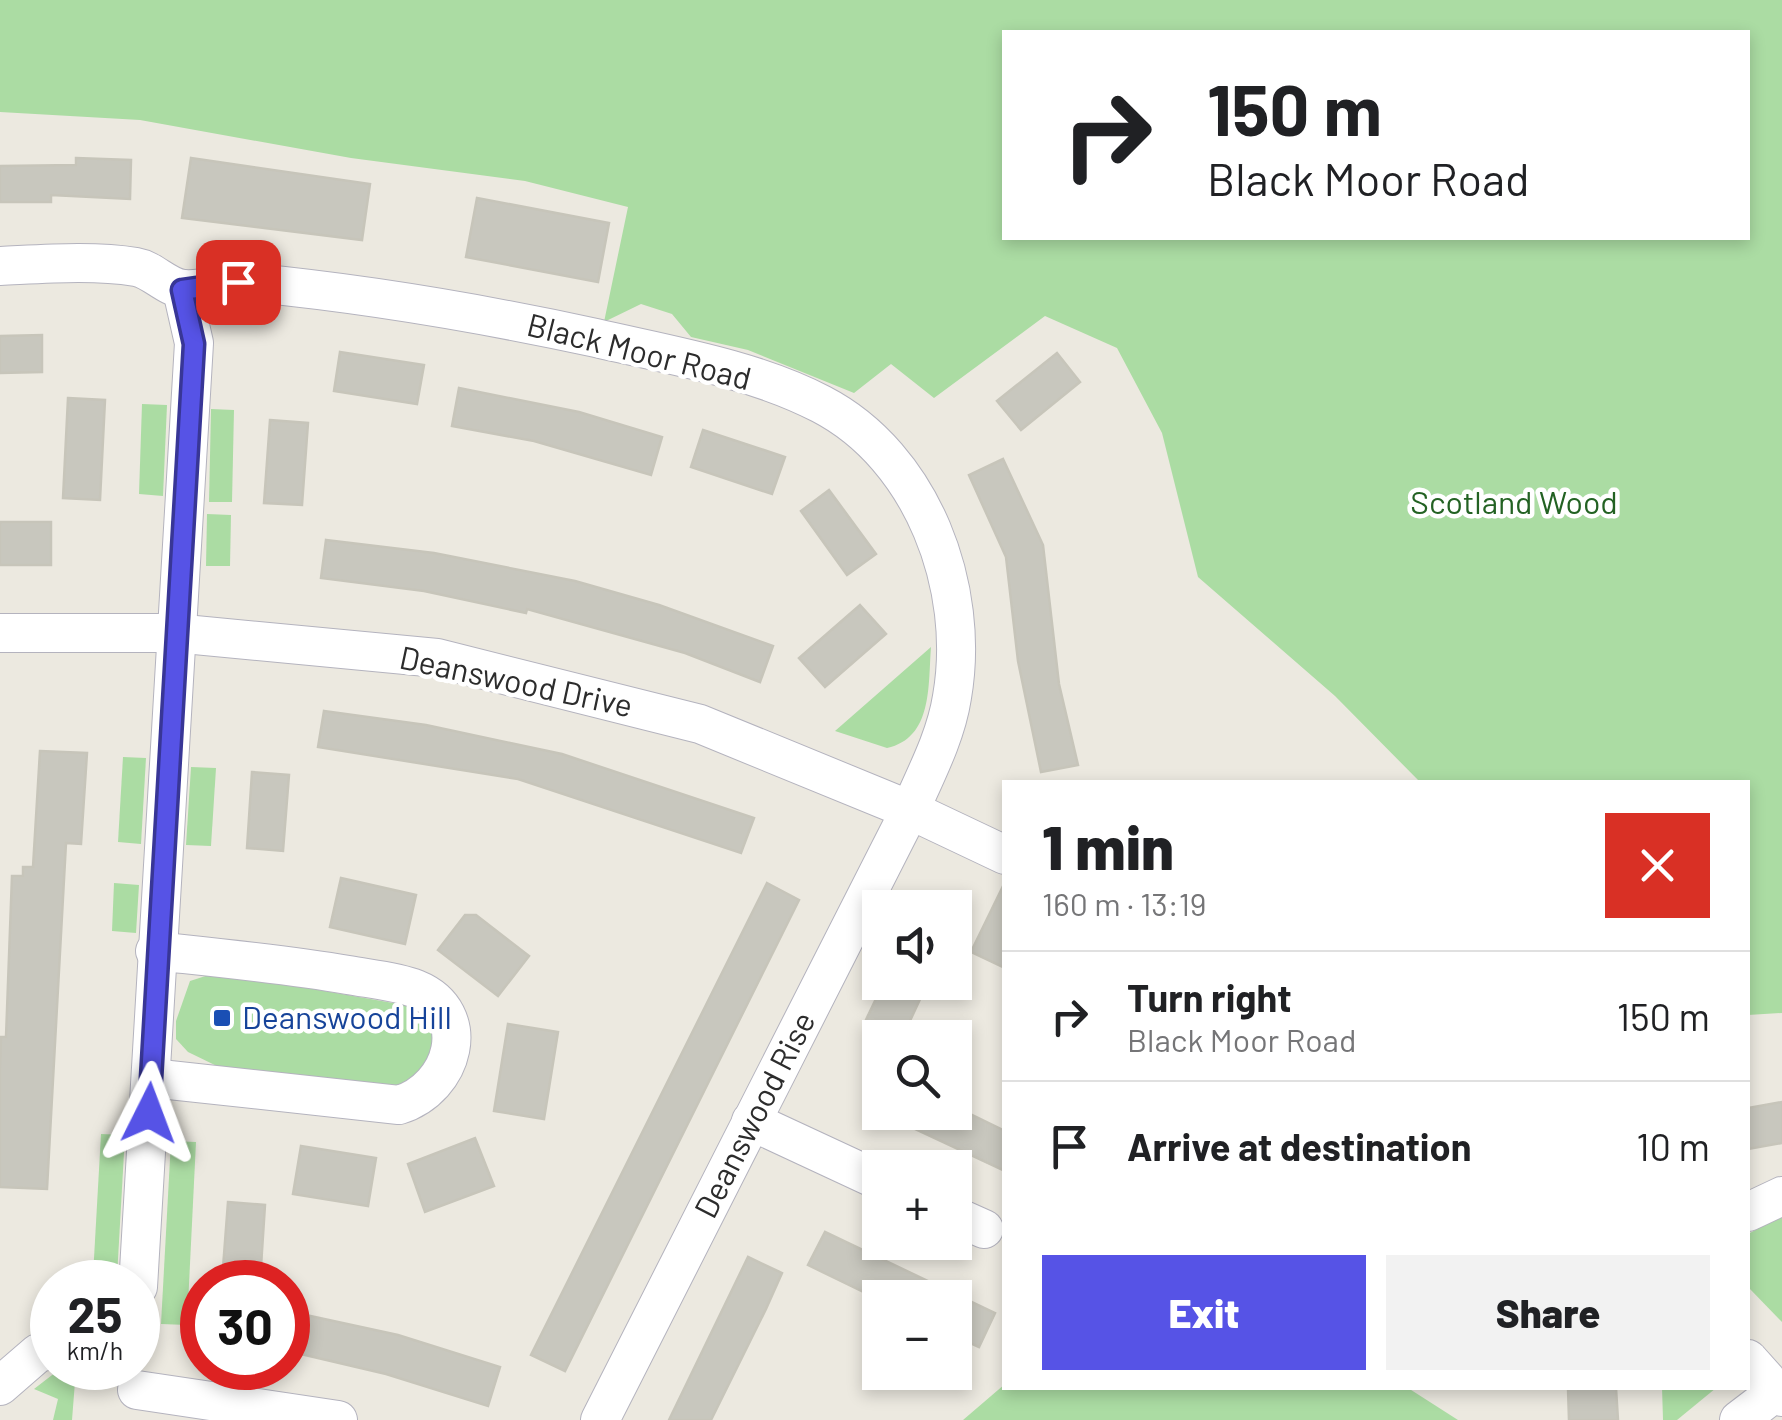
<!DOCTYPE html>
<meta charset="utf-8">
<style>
body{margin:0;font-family:Barlow,sans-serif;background:#f2f2f2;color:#202124;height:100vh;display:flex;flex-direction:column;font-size:38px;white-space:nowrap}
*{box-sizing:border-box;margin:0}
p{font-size:32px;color:#757577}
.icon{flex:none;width:55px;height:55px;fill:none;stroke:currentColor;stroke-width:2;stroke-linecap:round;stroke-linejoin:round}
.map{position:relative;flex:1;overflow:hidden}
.details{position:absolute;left:1002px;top:780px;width:748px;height:610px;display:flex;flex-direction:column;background:#fff;border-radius:0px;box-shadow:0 5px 15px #0003}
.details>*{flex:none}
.banner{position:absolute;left:1002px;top:30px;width:748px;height:210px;border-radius:0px;box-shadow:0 5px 15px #0003;background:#fff;color:#202124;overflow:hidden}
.buttons{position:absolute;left:862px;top:890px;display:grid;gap:20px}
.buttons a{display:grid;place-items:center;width:110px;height:110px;border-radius:0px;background:#fff;box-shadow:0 5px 15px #0003;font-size:50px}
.speed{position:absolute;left:30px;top:1260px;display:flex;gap:20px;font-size:50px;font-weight:700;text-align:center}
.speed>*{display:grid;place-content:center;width:130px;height:130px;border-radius:50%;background:#fff;box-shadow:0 5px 15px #0003;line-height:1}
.speed small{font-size:25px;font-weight:400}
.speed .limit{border:15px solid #d22;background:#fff;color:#111}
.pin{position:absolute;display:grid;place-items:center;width:85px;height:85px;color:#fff;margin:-42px;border-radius:20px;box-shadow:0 5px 15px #0006}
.me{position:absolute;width:110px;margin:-55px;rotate:3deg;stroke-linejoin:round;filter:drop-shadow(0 0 8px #0008)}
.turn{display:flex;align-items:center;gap:35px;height:210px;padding:0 40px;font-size:45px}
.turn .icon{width:130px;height:130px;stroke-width:2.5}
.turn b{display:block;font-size:70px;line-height:85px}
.round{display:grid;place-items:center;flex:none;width:105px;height:105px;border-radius:0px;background:#f2f2f2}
.head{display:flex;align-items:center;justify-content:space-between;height:170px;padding:0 40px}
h1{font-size:60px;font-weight:800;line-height:75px}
.action{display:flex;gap:20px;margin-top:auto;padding:20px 40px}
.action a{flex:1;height:115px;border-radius:0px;background:#5653e6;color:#fff;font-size:40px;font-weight:800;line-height:115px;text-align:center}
.action a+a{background:#f2f2f2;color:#202124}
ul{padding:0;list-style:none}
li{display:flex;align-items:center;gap:30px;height:130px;padding:0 40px;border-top:2px solid #e0e0e0}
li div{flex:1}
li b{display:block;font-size:38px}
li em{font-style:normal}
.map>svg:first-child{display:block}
.green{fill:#abdca3;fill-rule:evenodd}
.building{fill:#c8c7be;stroke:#c7c5ba;stroke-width:2.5}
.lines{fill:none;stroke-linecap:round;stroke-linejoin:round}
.street-casing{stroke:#b4b3be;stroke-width:40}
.street{stroke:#fff;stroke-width:38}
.route-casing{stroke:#383696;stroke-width:25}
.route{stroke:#5653e6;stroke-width:18}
.transit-dot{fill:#1a4fb4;stroke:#fff;stroke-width:4}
.labels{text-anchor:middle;stroke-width:9;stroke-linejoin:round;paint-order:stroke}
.street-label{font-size:32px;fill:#2c2c2c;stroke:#fff}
.park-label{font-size:32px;fill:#236223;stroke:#fff}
.transit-label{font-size:32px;fill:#164399;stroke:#fff;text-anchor:start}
</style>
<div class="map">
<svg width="1782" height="1420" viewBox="0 0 1782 1420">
<rect width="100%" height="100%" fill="#ece9e0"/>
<g class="green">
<path d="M0 0H1782V1013L1748 1015V782H1420L1335 696 1198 577 1162 433 1117 348 1045 316 934 398 891 364 854 393 748 350 691 337 672 314 641 304 604 322 628 207 525 181 351 158 140 120 0 112ZM1005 32H1748V238H1005Z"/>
<path d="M142 404 167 405 163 496 139 494Z"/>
<path d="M211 409 234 410 232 502H209Z"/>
<path d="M207 514 231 515 230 566H206Z"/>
<path d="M931 647C928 685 933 738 887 748L835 731Z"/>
<path d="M123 757 146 758 141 844 118 842Z"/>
<path d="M191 767 216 768 211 846 186 845Z"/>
<path d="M114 883 139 885 136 933 112 931Z"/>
<path d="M218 972 410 1006 437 1035 420 1081 393 1090 223 1069 188 1052 176 1039V1021L190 981Z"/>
<path d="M101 1134 125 1135 117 1277 93 1276Z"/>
<path d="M171 1141 196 1142 187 1325 161 1324Z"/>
<path d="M1782 1216V1322L1748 1287V1234Z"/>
<path d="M76 1369 72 1420H53L58 1399 34 1389 56 1372Z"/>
<path d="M1005 1384V1388H1408L1458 1420H963Z"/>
<path d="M1662 1388H1716L1677 1420H1663Z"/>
</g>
<g class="building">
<path d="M76 158 131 160 130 199 51 195V202H0V166L76 165Z"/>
<path d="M191 158 370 184 362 240 182 218Z"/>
<path d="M477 198 609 223 598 282 466 257Z"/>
<path d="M42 335V372L0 373V336Z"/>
<path d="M340 352 424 365 417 404 334 391Z"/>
<path d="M1057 353 1080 382 1021 430 997 401Z"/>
<path d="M459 388 579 412 662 437 651 475 534 441 452 426Z"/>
<path d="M68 398 105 400 100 500 63 498Z"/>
<path d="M270 420 308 423 302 505 264 503Z"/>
<path d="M703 430 785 457 772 494 691 467Z"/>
<path d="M1003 459 1043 545 1059 684 1078 765 1041 772 1018 661 1006 557 969 475Z"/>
<path d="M829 490 876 554 847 575 801 511Z"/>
<rect x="0" y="522" width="51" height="43"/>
<path d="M326 540 434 553 575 581 659 605 773 646 760 682 685 653 527 609 526 613 424 591 321 578Z"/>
<path d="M860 605 886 634 825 687 799 658Z"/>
<path d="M324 711 426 725 562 754 754 818 741 853 518 779 318 747Z"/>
<path d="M40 751 87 753 81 844 66 843 47 1189 0 1187V1068L1 1037H6L12 876H23V867H33Z"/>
<path d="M252 772 289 775 283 851 247 848Z"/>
<path d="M341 878 416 895 405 944 330 927Z"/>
<path d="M1005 882V968L971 952Z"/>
<path d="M767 883 799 900 565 1371 531 1355Z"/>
<path d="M465 915H476L529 956 498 996 438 950Z"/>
<path d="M884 982H928L902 1038 864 1024Z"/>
<path d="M508 1024 558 1032 544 1119 494 1111Z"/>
<path d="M1782 1102V1143L1748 1149V1108Z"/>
<path d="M879 1112H966L1005 1131V1171Z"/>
<path d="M475 1138 494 1186 425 1212 408 1164Z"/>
<path d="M301 1146 376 1158 368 1206 293 1194Z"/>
<path d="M228 1202 265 1205 260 1282 222 1281Z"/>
<path d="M825 1232 995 1313 979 1347 955 1336V1298H876L808 1265Z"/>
<path d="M748 1257 782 1273 766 1309 711 1420H669Z"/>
<path d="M292 1312 398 1335 500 1367 488 1406 386 1374 288 1351Z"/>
<path d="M1568 1388H1616L1618 1420H1569Z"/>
</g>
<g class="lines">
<defs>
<g id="street">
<path d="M0 266C44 264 93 260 136 267 153 270 167 288 184 289 204 291 224 281 244 282 362 293 480 313 596 338 670 355 754 369 821 404 923 457 971 588 952 697 946 736 926 774 910 810L600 1420"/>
<path d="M0 633H174L437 658 700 724 910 810 1005 855"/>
<path d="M151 1078 399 1105C454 1088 475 1013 416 989 396 981 370 979 348 975 284 964 220 958 155 951"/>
<path d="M751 1121 880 1181"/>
<path d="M1748 1212 1782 1196"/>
<path d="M955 1216 984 1229"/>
<path d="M138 1287 194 343 182 290"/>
<path d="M1748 1359 1782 1397"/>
<path d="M0 1386 38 1353 52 1350"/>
<path d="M137 1390 338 1420"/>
<path d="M1739 1420 1777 1391"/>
</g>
</defs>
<use href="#street" class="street-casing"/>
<use href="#street" class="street"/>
</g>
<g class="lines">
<defs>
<path id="route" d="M149 1113 194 344 182 290 238 282"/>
</defs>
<use href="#route" class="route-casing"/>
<use href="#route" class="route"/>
</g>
<rect class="transit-dot" x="212" y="1008" width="20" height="20" rx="5"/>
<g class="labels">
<g class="street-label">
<text transform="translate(639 352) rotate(14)" y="11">Black Moor Road</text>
<text transform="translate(516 682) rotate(12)" y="11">Deanswood Drive</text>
<text transform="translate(755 1115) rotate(-63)" y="11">Deanswood Rise</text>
</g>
<g class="park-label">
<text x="1514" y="514">Scotland Wood</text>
</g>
<g class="transit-label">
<text x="242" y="1029">Deanswood Hill</text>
</g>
</g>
</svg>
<div class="buttons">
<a><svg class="icon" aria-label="sound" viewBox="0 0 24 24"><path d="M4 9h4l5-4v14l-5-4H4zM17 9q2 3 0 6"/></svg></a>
<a><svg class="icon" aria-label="search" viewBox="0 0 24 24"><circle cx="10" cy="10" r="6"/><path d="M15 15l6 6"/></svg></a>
<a>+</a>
<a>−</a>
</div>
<div class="speed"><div>25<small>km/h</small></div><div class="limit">30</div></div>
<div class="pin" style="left:238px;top:282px;background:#d93025"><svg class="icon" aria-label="arrive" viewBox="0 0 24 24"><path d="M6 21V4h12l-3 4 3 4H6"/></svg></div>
<svg class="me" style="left:149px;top:1113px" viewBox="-20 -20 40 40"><path d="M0-17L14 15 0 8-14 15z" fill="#5653e6" stroke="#fff" stroke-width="4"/></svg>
<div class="banner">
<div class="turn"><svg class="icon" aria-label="right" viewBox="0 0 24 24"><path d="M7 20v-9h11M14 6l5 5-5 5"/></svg><div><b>150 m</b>Black Moor Road</div></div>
</div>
<section class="details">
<div class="head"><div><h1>1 min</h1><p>160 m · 13:19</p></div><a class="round" style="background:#d93025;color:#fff"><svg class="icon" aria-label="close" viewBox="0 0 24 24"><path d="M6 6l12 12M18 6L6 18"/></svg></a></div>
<ul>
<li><svg class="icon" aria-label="right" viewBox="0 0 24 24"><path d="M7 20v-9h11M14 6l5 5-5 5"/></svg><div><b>Turn right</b><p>Black Moor Road</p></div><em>150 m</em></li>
<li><svg class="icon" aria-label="arrive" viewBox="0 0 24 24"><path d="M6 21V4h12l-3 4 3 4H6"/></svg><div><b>Arrive at destination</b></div><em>10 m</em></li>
</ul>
<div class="action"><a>Exit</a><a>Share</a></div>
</section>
</div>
